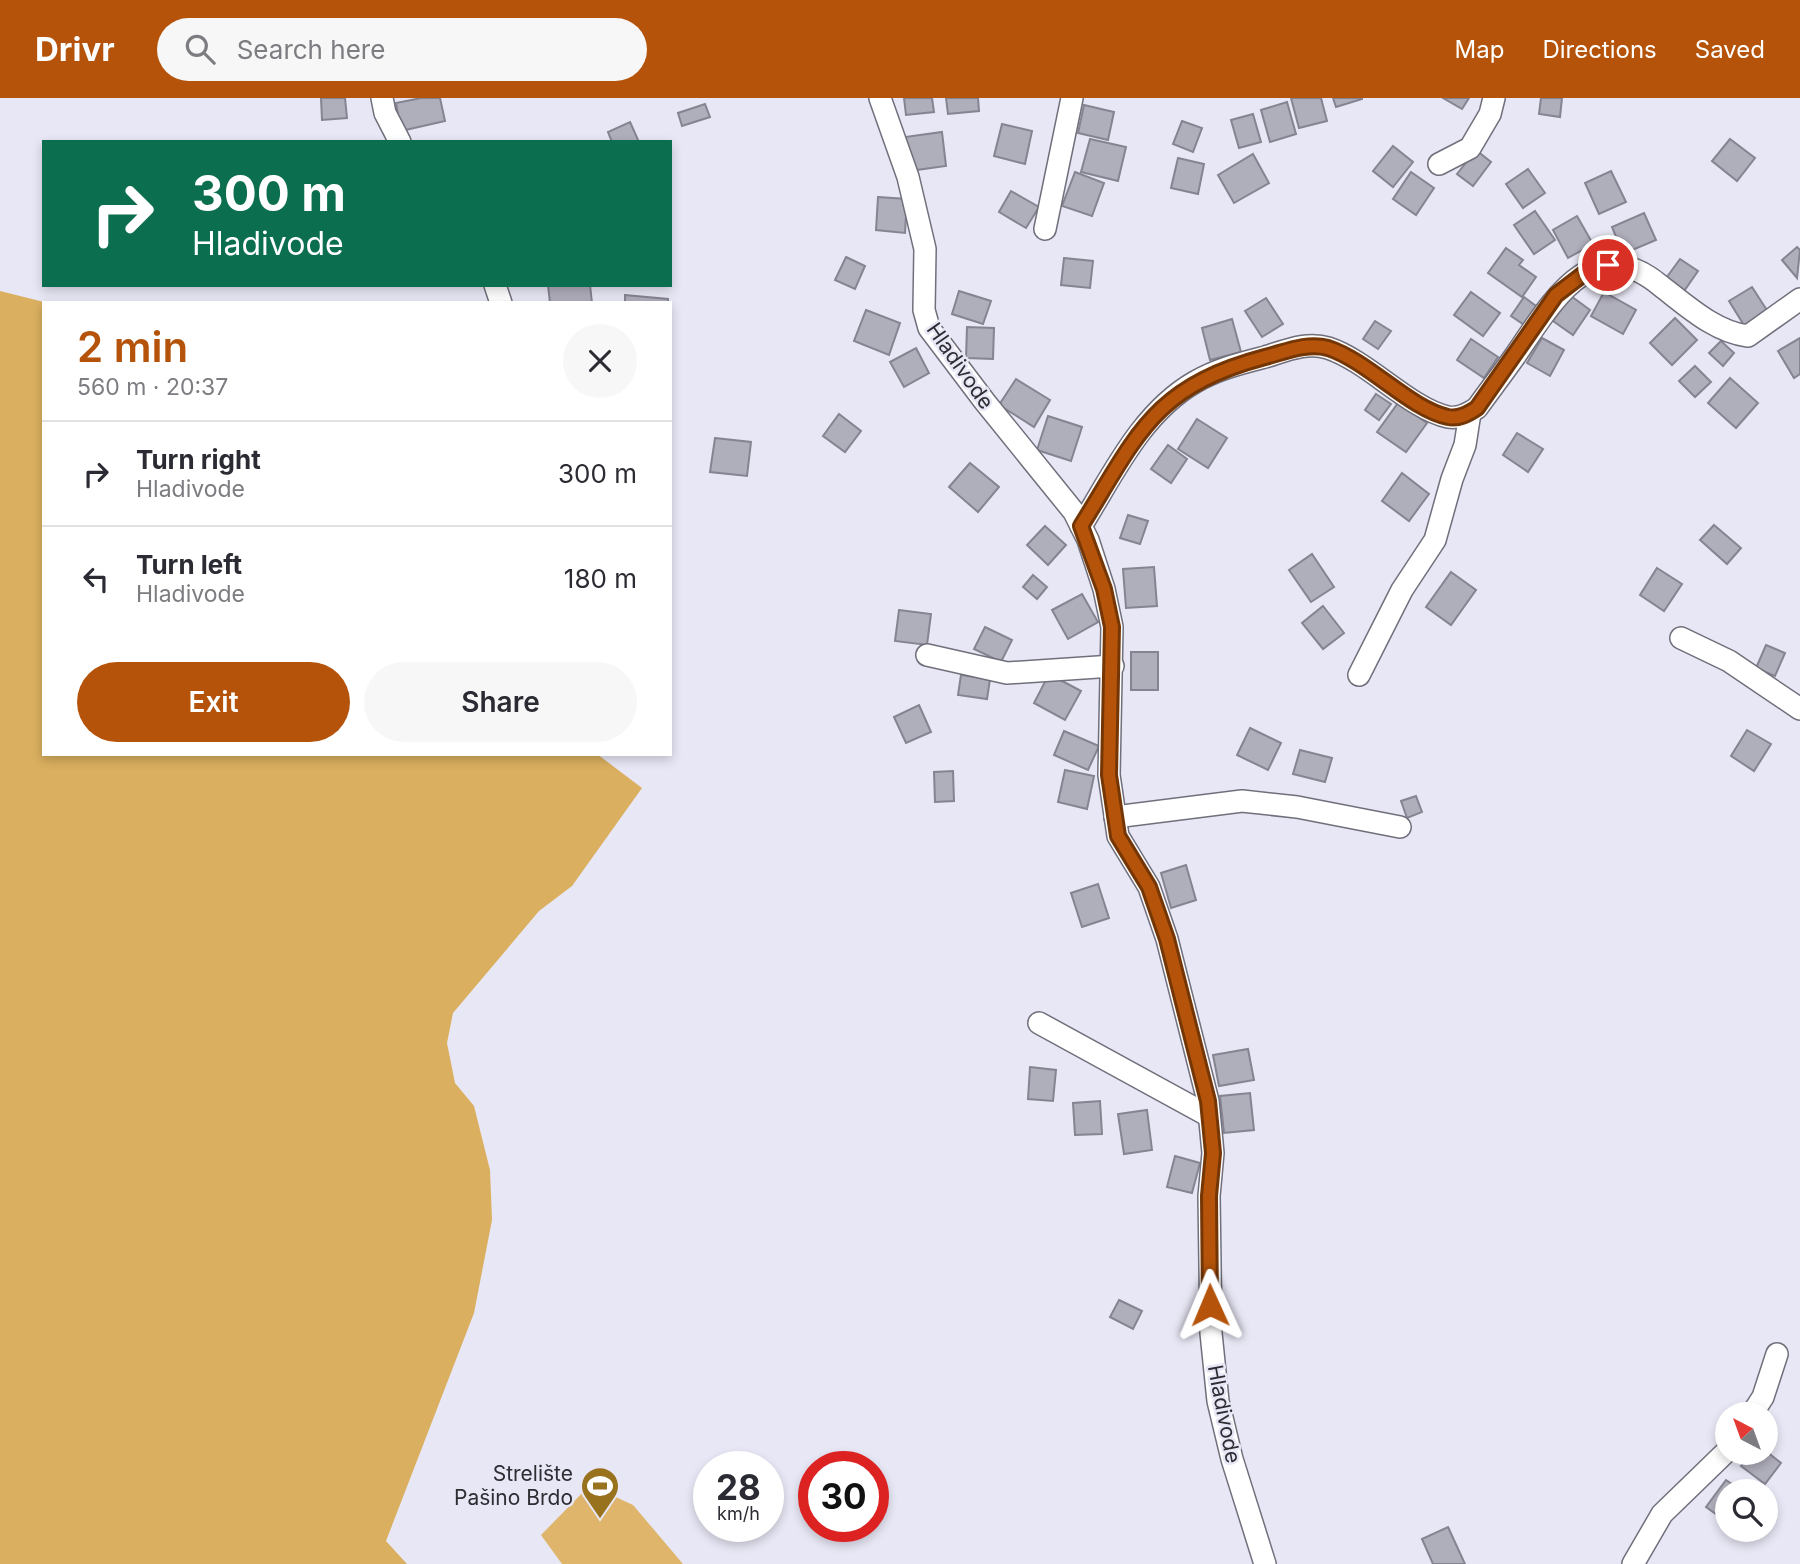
<!DOCTYPE html>
<meta charset="utf-8">
<style>
body{margin:0;font-family:Inter,sans-serif;background:#f7f7f7;color:#2b2b33;height:100vh;display:flex;flex-direction:column;font-size:26px;white-space:nowrap}
*{box-sizing:border-box;margin:0}
p{font-size:23px;color:#7c7c81}
.icon{flex:none;width:38px;height:38px;fill:none;stroke:currentColor;stroke-width:2;stroke-linecap:round;stroke-linejoin:round}
.map{position:relative;flex:1;overflow:hidden}
.panel{position:absolute;left:42px;top:203px;width:630px;height:455px;display:flex;flex-direction:column;background:#fff;border-radius:0px;box-shadow:0 4px 10px #0003}
.panel>*{flex:none}
.guide{position:absolute;left:42px;top:42px;width:630px;height:147px;border-radius:0px;box-shadow:0 4px 10px #0003;background:#0b6e4f;color:#fff;overflow:hidden}
.needle{width:46px;rotate:319deg}
.tools{position:absolute;left:1715px;top:1304px;display:grid;gap:14px}
.tools a{display:grid;place-items:center;width:63px;height:63px;border-radius:50%;background:#fff;box-shadow:0 4px 10px #0003;font-size:35px}
.speed{position:absolute;left:693px;top:1353px;display:flex;gap:14px;font-size:35px;font-weight:700;text-align:center}
.speed>*{display:grid;place-content:center;width:91px;height:91px;border-radius:50%;background:#fff;box-shadow:0 4px 10px #0003;line-height:1}
.speed small{font-size:18px;font-weight:400}
.speed .limit{border:10px solid #d22;background:#fff;color:#111}
.pin{position:absolute;display:grid;place-items:center;width:60px;height:60px;color:#fff;margin:-30px;border:4px solid #fff;border-radius:50%;box-shadow:0 2px 7px #0007}
.me{position:absolute;width:77px;margin:-38px;rotate:359deg;stroke-linejoin:round;filter:drop-shadow(0 0 5px #0008)}
.turn{display:flex;align-items:center;gap:24px;height:147px;padding:0 35px;font-size:32px}
.turn .icon{width:91px;height:91px;stroke-width:2.5}
.turn b{display:block;font-size:49px;line-height:60px}
.round{display:grid;place-items:center;flex:none;width:74px;height:74px;border-radius:37px;background:#f7f7f7}
.summary{display:flex;align-items:center;justify-content:space-between;height:119px;padding:0 35px}
h1{font-size:42px;font-weight:600;line-height:52px;color:#b45309}
.action{display:flex;gap:14px;margin-top:auto;padding:14px 35px}
.action a{flex:1;height:80px;border-radius:42px;background:#b45309;color:#fff;font-size:28px;font-weight:600;line-height:80px;text-align:center}
.action a+a{background:#f7f7f7;color:#2b2b33}
ul{padding:0;list-style:none}
li{display:flex;align-items:center;gap:21px;height:105px;padding:0 35px;border-top:2px solid #e1e1e2}
li div{flex:1}
li b{display:block;font-size:26px}
li em{font-style:normal}
header{display:flex;align-items:center;gap:42px;box-sizing:border-box;height:98px;padding:0 35px;background:#b45309;color:#fff}
header strong{font-size:33px}
nav{display:flex;gap:38px;margin-inline-start:auto;font-size:24px}
.search{width:490px;height:63px;background:#f7f7f7;display:flex;align-items:center;gap:18px;box-sizing:border-box;padding:0 24px;border-radius:38px;color:#7c7c81;font-size:26px}
.map>svg:first-child{display:block}
.green{fill:#deb56b}
.forest{fill:#daaf5f}
.building{fill:#afaebb;stroke:#858491;stroke-width:2}
.lines{fill:none;stroke-linecap:round;stroke-linejoin:round}
.minor-casing{stroke:#706f7b;stroke-width:24}
.minor{stroke:#fff;stroke-width:21}
.route-casing{stroke:#753606;stroke-width:18}
.route{stroke:#b45309;stroke-width:12}
.labels{text-anchor:middle;stroke-width:5;stroke-linejoin:round;paint-order:stroke}
.street-label{font-size:21px;fill:#2e2d33;stroke:#e8e7f5}
.poi-label{font-size:21px;fill:#2e2d33;stroke:#e8e7f5;text-anchor:end}
</style>
<header>
<strong>Drivr</strong>
<div class="search"><svg class="icon" aria-label="search" viewBox="0 0 24 24"><circle cx="10" cy="10" r="6"/><path d="M15 15l6 6"/></svg>Search here</div>
<nav><a>Map</a><a>Directions</a><a>Saved</a></nav>
</header>
<div class="map">
<svg width="1800" height="1466" viewBox="0 0 1800 1466">
<rect width="100%" height="100%" fill="#e8e7f5"/>
<path class="green" d="M590 1387 633 1407 683 1466H562L541 1437Z"/>
<path class="forest" d="M0 193 48 205H44V656H597L642 690 572 788 539 813 453 915 447 945 455 985 474 1008 490 1072 492 1122 474 1215 386 1443 407 1466H0Z"/>
<g class="building">
<path d="M321 0H345L347 20 322 22Z"/>
<path d="M421 0H440L445 23 401 33 396 5Z"/>
<path d="M904 0H932L934 14 906 17Z"/>
<path d="M946 0H978L979 13 948 16Z"/>
<path d="M1291 0H1321L1327 23 1299 30Z"/>
<path d="M1333 0H1362V1L1336 9Z"/>
<path d="M1443 0H1469L1462 11Z"/>
<path d="M1541 0H1562L1560 19 1539 16Z"/>
<path d="M1287 4 1296 36 1270 44 1261 12Z"/>
<path d="M705 6 710 19 682 28 678 15Z"/>
<path d="M1084 7 1114 14 1108 42 1078 35Z"/>
<path d="M1253 16 1261 44 1239 50 1231 22Z"/>
<path d="M1182 23 1202 30 1193 54 1173 46Z"/>
<path d="M630 24 639 44H612L608 34Z"/>
<path d="M1002 26 1032 33 1025 66 994 58Z"/>
<path d="M942 34 946 68 909 73 905 39Z"/>
<path d="M1090 41 1126 49 1118 83 1081 74Z"/>
<path d="M1730 41 1755 60 1737 83 1712 63Z"/>
<path d="M1393 48 1413 64 1393 89 1373 73Z"/>
<path d="M1476 52 1491 64 1473 88 1457 76Z"/>
<path d="M1253 56 1269 85 1234 105 1218 77Z"/>
<path d="M1178 60 1204 66 1198 96 1171 90Z"/>
<path d="M1528 71 1545 95 1523 110 1506 86Z"/>
<path d="M1611 73 1626 104 1599 116 1585 85Z"/>
<path d="M1075 74 1104 85 1092 118 1062 108Z"/>
<path d="M1411 74 1434 90 1416 117 1393 101Z"/>
<path d="M1011 93 1039 109 1026 130 999 114Z"/>
<path d="M878 99 907 101 905 135 876 132Z"/>
<path d="M1535 113 1555 142 1534 156 1514 127Z"/>
<path d="M1644 115 1656 142 1623 156 1612 129Z"/>
<path d="M1577 118 1593 146 1568 160 1553 132Z"/>
<path d="M1797 149 1800 152 1797 180 1782 162Z"/>
<path d="M1506 150 1523 162 1519 167 1536 179 1522 199 1488 175Z"/>
<path d="M846 159 865 168 855 191 835 182Z"/>
<path d="M1064 160 1093 163 1090 190 1061 187Z"/>
<path d="M1680 161 1698 173 1682 196 1664 183Z"/>
<path d="M548 187H590L592 205H550Z"/>
<path d="M1752 189 1770 217 1747 232 1729 203Z"/>
<path d="M959 193 991 203 983 226 952 216Z"/>
<path d="M1471 194 1500 215 1483 238 1454 217Z"/>
<path d="M1604 194 1636 212 1623 236 1591 218Z"/>
<path d="M625 197 668 201V205H625Z"/>
<path d="M1571 198 1590 212 1573 237 1553 223Z"/>
<path d="M1524 199 1540 211 1527 229 1511 218Z"/>
<path d="M1266 200 1283 226 1262 239 1245 213Z"/>
<path d="M866 212 900 225 889 257 854 243Z"/>
<path d="M1675 220 1697 242 1672 267 1650 245Z"/>
<path d="M1232 221 1241 254 1210 262 1202 230Z"/>
<path d="M1375 223 1391 233 1378 251 1363 241Z"/>
<path d="M967 229 994 230 993 261 966 260Z"/>
<path d="M1542 240 1564 252 1550 278 1527 265Z"/>
<path d="M1800 240V276L1794 280 1778 253Z"/>
<path d="M1471 241 1498 259 1484 280 1457 262Z"/>
<path d="M1721 243 1734 255 1723 268 1709 255Z"/>
<path d="M916 250 929 275 904 289 890 264Z"/>
<path d="M1695 268 1711 284 1695 299 1679 283Z"/>
<path d="M1730 280 1758 305 1736 330 1708 305Z"/>
<path d="M1016 281 1050 302 1034 329 999 307Z"/>
<path d="M1376 296 1391 306 1379 322 1365 312Z"/>
<path d="M1398 305 1427 325 1406 354 1377 334Z"/>
<path d="M839 316 861 333 845 354 823 338Z"/>
<path d="M1048 318 1082 329 1071 363 1037 352Z"/>
<path d="M1197 321 1227 340 1208 370 1178 351Z"/>
<path d="M1517 335 1543 351 1528 374 1503 357Z"/>
<path d="M715 340 751 344 747 378 710 374Z"/>
<path d="M1168 347 1187 361 1171 385 1151 371Z"/>
<path d="M970 365 999 389 978 414 949 389Z"/>
<path d="M1402 375 1429 396 1409 423 1382 403Z"/>
<path d="M1128 417 1148 423 1140 446 1120 440Z"/>
<path d="M1714 427 1741 450 1727 466 1700 442Z"/>
<path d="M1045 428 1066 447 1048 467 1027 447Z"/>
<path d="M1312 456 1334 489 1311 504 1289 472Z"/>
<path d="M1154 469 1157 508 1126 510 1123 471Z"/>
<path d="M1657 470 1682 486 1664 513 1640 497Z"/>
<path d="M1451 474 1476 492 1451 527 1426 509Z"/>
<path d="M1033 477 1047 489 1037 501 1023 489Z"/>
<path d="M1082 496 1098 524 1068 541 1052 512Z"/>
<path d="M1323 508 1344 535 1323 551 1302 525Z"/>
<path d="M899 512 931 516 927 547 895 543Z"/>
<path d="M985 529 1012 542 1001 564 974 551Z"/>
<path d="M1766 547 1785 555 1775 578 1756 570Z"/>
<rect x="1131" y="554" width="27" height="38"/>
<path d="M1049 576 1081 593 1065 622 1034 605Z"/>
<path d="M961 577 990 581 987 601 958 597Z"/>
<path d="M919 607 931 634 906 645 894 619Z"/>
<path d="M1250 630 1281 645 1268 672 1237 657Z"/>
<path d="M1747 632 1771 646 1754 673 1731 658Z"/>
<path d="M1064 633 1099 648 1088 672 1054 657Z"/>
<path d="M1300 652 1332 660 1325 684 1293 676Z"/>
<path d="M1065 672 1094 678 1087 711 1058 704Z"/>
<path d="M953 673 954 703 935 704 934 674Z"/>
<path d="M1416 698 1422 714 1407 720 1401 703Z"/>
<path d="M1186 767 1196 802 1171 810 1161 775Z"/>
<path d="M1098 786 1109 820 1082 829 1071 795Z"/>
<path d="M1248 951 1254 982 1219 988 1213 957Z"/>
<path d="M1030 969 1056 972 1053 1003 1028 1001Z"/>
<path d="M1250 995 1254 1032 1224 1035 1220 998Z"/>
<path d="M1100 1003 1102 1036 1075 1037 1073 1005Z"/>
<path d="M1147 1012 1152 1052 1124 1056 1118 1016Z"/>
<path d="M1175 1058 1200 1065 1192 1095 1167 1089Z"/>
<path d="M1119 1202 1142 1213 1133 1231 1110 1219Z"/>
<path d="M1766 1353 1781 1365 1765 1386 1741 1368 1751 1354Z"/>
<path d="M1726 1382 1742 1393H1727V1424L1706 1409Z"/>
<path d="M1448 1429 1465 1466H1433L1422 1441Z"/>
</g>
<g class="lines">
<defs>
<g id="minor">
<path d="M382 0 385 15 400 44"/>
<path d="M880 0 908 79 925 151 924 212 929 230 985 304 1074 414 1088 442 1104 491 1112 529 1109 677 1118 738 1149 789 1167 841 1208 1003 1213 1055 1209 1098 1211 1235 1218 1303 1232 1361 1265 1466"/>
<path d="M1439 66 1470 50 1490 16 1494 0"/>
<path d="M1045 131 1072 0"/>
<path d="M495 187 501 205"/>
<path d="M1081 428C1113 377 1141 315 1195 284 1217 271 1242 265 1265 259 1285 253 1307 243 1328 250 1368 263 1410 311 1448 319 1459 321 1468 316 1477 310 1490 292 1503 275 1515 258 1551 206 1591 130 1661 188 1687 208 1715 234 1748 238L1800 201"/>
<path d="M1681 540 1729 563 1800 611"/>
<path d="M927 557 1007 575 1113 568"/>
<path d="M1359 577 1402 492 1435 442 1452 381 1465 347 1470 315"/>
<path d="M1115 719 1242 703 1297 709 1400 729"/>
<path d="M1039 925 1209 1018"/>
<path d="M1752 1316 1763 1299 1777 1256"/>
<path d="M1633 1466 1662 1416 1727 1353"/>
</g>
</defs>
<use href="#minor" class="minor-casing"/>
<use href="#minor" class="minor"/>
</g>
<g class="lines">
<defs>
<path id="route" d="M1210 1207 1209 1098 1213 1055 1208 1003 1167 841 1149 789 1118 738 1109 677 1112 529 1104 491 1081 428C1138 336 1153 289 1265 259 1285 254 1307 244 1328 250 1368 263 1410 311 1448 319 1459 321 1468 316 1477 310L1556 197 1586 174 1608 167"/>
</defs>
<use href="#route" class="route-casing"/>
<use href="#route" class="route"/>
</g>
<defs>
<symbol id="stadium-pin" viewBox="-11 -11 22 30"><path d="M0 17L-7.5 6A9.5 9.5 0 1 1 7.5 6Z" fill="#99721e" stroke="#e8e7f5"/><path d="M0-5a6.5 5 0 1 0 0 10a6.5 5 0 1 0 0-10ZM-3.5-1.8h7v3.6h-7Z" fill="#fff"/></symbol>
</defs>
<g fill-rule="evenodd">
<use href="#stadium-pin" x="578" y="1366" width="44" height="60"/>
</g>
<g class="labels">
<g class="street-label">
<text transform="translate(960 268) rotate(55)" y="7">Hladivode</text>
<text transform="translate(1224 1316) rotate(79)" y="7">Hladivode</text>
</g>
<g class="poi-label">
<text x="573" y="1383">Strelište<tspan x="573" dy="24">Pašino Brdo</tspan></text>
</g>
</g>
</svg>
<div class="tools">
<a><svg class="needle" viewBox="-14 -14 28 28"><path d="M0-13l5 13h-10z" fill="#e53935"/><path d="M0 13l5-13h-10z" fill="#7c7c81"/></svg></a>
<a><svg class="icon" aria-label="search" viewBox="0 0 24 24"><circle cx="10" cy="10" r="6"/><path d="M15 15l6 6"/></svg></a>
</div>
<div class="speed"><div>28<small>km/h</small></div><div class="limit">30</div></div>
<div class="pin" style="left:1608px;top:167px;background:#d93025"><svg class="icon" aria-label="arrive" viewBox="0 0 24 24"><path d="M6 21V4h12l-3 4 3 4H6"/></svg></div>
<svg class="me" style="left:1210px;top:1207px" viewBox="-20 -20 40 40"><path d="M0-17L14 15 0 8-14 15z" fill="#b45309" stroke="#fff" stroke-width="4"/></svg>
<div class="guide">
<div class="turn"><svg class="icon" aria-label="right" viewBox="0 0 24 24"><path d="M7 20v-9h11M14 6l5 5-5 5"/></svg><div><b>300 m</b>Hladivode</div></div>
</div>
<section class="panel">
<div class="summary"><div><h1>2 min</h1><p>560 m · 20:37</p></div><a class="round"><svg class="icon" aria-label="close" viewBox="0 0 24 24"><path d="M6 6l12 12M18 6L6 18"/></svg></a></div>
<ul>
<li><svg class="icon" aria-label="right" viewBox="0 0 24 24"><path d="M7 20v-9h11M14 6l5 5-5 5"/></svg><div><b>Turn right</b><p>Hladivode</p></div><em>300 m</em></li>
<li><svg class="icon" aria-label="left" viewBox="0 0 24 24"><path d="M17 20v-9H6M10 6l-5 5 5 5"/></svg><div><b>Turn left</b><p>Hladivode</p></div><em>180 m</em></li>
</ul>
<div class="action"><a>Exit</a><a>Share</a></div>
</section>
</div>
